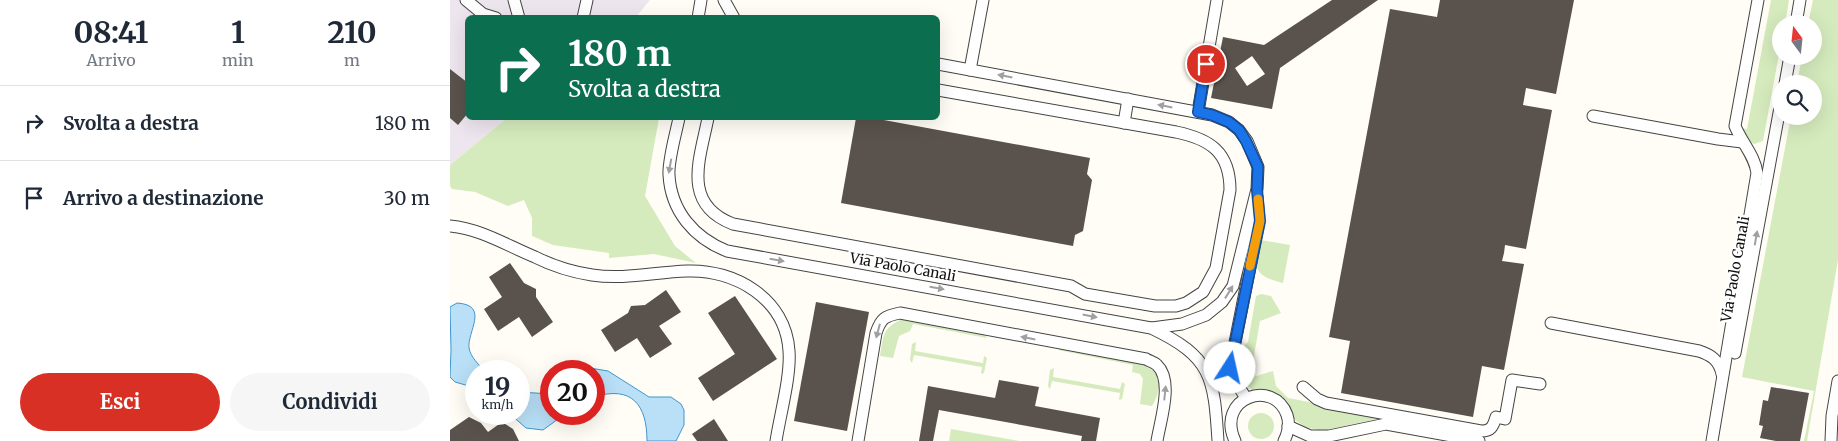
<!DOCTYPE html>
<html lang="it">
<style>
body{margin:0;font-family:Merriweather,serif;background:#f6f6f7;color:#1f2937;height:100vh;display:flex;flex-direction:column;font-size:19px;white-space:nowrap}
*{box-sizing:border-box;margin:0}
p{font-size:16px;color:#747a83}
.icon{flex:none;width:28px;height:28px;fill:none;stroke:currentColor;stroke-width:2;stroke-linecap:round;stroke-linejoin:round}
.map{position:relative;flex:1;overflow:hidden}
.sheet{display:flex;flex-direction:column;background:#fff;width:450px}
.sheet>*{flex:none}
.hud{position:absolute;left:15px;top:15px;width:475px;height:105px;border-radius:8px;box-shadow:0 5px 20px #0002;background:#0b6e4f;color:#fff;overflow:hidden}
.needle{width:32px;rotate:345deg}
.controls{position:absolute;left:1322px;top:15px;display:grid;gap:10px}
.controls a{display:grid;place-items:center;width:50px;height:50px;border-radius:50%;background:#fff;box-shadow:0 5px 20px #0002;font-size:25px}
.speed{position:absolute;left:15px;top:360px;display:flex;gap:10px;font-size:25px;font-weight:700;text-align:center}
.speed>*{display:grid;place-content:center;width:65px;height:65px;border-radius:50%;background:#fff;box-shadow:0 5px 20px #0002;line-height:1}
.speed small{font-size:12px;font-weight:400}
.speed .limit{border:8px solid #d22;background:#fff;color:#111}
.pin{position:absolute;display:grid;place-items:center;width:42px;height:42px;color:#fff;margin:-21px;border:2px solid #fff;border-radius:50%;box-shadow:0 1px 5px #0007}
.me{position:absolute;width:55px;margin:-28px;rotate:10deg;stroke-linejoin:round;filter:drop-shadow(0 0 4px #0008)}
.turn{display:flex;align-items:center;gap:18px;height:105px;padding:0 20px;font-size:22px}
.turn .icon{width:65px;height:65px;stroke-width:2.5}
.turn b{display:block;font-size:35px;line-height:42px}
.eta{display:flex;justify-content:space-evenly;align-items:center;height:85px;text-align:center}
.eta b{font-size:30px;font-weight:700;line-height:35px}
.primary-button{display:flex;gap:10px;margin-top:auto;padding:10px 20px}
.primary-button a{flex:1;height:58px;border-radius:30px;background:#d93025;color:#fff;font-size:20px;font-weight:700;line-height:58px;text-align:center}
.primary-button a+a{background:#f6f6f7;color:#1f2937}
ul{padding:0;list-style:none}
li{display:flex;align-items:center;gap:15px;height:75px;padding:0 20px;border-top:1px solid #e0e1e3}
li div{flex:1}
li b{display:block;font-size:19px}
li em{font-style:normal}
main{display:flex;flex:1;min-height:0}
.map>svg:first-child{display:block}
.industrial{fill:#eee6ef}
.green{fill:#d5ebbd}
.water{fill:#b9e0f7;stroke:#3f96cf}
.building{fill:#5a524d;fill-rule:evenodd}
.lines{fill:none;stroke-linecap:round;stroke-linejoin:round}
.minor-casing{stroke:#444;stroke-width:13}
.minor{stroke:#fff;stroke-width:11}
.oneway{fill:#a0a0a0}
.route-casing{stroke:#114b97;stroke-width:12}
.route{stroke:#1a73e8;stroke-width:9}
.slow{stroke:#f59e0b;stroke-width:9}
.labels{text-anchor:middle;stroke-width:5;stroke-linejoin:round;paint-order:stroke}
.street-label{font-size:14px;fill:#111;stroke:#fff}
</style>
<main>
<section class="sheet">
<div class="eta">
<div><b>08:41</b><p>Arrivo</p></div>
<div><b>1</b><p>min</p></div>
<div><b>210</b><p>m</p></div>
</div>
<ul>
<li><svg class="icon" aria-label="right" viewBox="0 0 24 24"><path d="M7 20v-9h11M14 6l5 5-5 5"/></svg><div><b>Svolta a destra</b></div><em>180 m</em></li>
<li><svg class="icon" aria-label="arrive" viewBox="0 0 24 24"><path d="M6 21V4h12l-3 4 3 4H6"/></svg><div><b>Arrivo a destinazione</b></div><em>30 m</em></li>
</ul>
<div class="primary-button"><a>Esci</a><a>Condividi</a></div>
</section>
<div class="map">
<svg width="1388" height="441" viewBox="0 0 1388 441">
<rect width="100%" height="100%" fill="#fffdf5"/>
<path class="industrial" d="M0 0H200L186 17 18 18V118H57L0 165Z"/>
<g class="green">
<path d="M1321 0H1339L1335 24H1331V43L1313 141 1304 144 1300 142 1289 128 1297 129Z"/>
<path d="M1363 0H1388V260L1357 441H1354L1364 391 1292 377 1341 116H1364V84H1347L1352 56H1364V24H1358Z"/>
<path d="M57 118H209L195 196 225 246 246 263 204 254 159 258V253L103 245 82 236V218L74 200 58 206 25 192 2 189 0 186V165Z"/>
<path d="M811 240 840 245 833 283C801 275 805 268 811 240Z"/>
<path d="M811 294 821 296 831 313 810 321 801 373 803 377 823 371 826 386 838 398 927 415 928 417 927 419 872 431 855 427 803 391 794 383 788 364 791 349 798 342 806 296Z"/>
<path d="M454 318 534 334 537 338 463 324 460 331 449 336 443 358 430 356C434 333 432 329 454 318Z"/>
<path d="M466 342 465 351 533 363 534 356 537 358 534 373 531 374 532 367 464 355 462 363 460 360 462 344Z"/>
<path d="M612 348 694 364C712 373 712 390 702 406L690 404 693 379 690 374 682 372 683 365 608 350Z"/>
<path d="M604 368 603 377 670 389 672 382 675 384 672 399 669 400 670 393 602 381 600 389 598 386 600 370Z"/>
<circle cx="811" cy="426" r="13"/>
<path d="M501 429 569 441H499Z"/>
</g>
<g class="water">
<path d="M7 303C40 305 17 332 19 348 21 358 28 363 34 371H26V388L5 382 0 377 1 350 0 307Z"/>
<path d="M134 367 158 371 199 397H221L231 404 234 410V425L226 441H197C197 405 182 385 144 397V371H127Z"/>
<path d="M69 392 101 394V414H115L93 430 76 428 60 414H69Z"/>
</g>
<g class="building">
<path d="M882 0H928L830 68 822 109 761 98 773 37 814 45ZM802 56 815 74 797 86 785 68Z"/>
<path d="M990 0H1124L1106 94 1076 88 1073 105 1102 110 1076 249 1055 245 1054 253 1052 261 1074 264 1054 370 1032 366 1023 417 891 393 900 341 879 337 940 9 987 17Z"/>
<path d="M0 69 18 83V113L8 125 0 118Z"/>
<path d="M406 118H423L640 158 637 174 642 180 633 231 625 235 623 246 391 203Z"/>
<path d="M60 263 74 283 86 289V297L103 322 82 337 69 317 48 331 34 309 52 297 39 277Z"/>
<path d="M216 290 231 312 209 326 222 344 200 358 187 338 165 352 151 330 178 313 181 306 195 305Z"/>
<path d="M285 296 327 359 263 401 248 378 285 354 258 313Z"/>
<path d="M366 302 419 312 397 431 344 421Z"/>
<path d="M549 380 589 387 585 406 650 418 646 441H631L632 436 489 410 483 441H469L478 386 545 398Z"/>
<path d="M1321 387 1359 393 1350 441H1326L1310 438 1313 426 1309 425 1313 400 1318 401Z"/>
<path d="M19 417 31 423 38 432 52 422 63 429 69 441H0V430Z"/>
<path d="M264 419 278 441H247L242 434Z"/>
</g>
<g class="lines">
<defs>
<g id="minor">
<path d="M16 0 33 14 46 18"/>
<path d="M64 0 69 18"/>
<path d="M274 0 284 18"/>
<path d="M133 18 137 0"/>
<path d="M248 18 251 0"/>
<path d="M1346 24 1350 0"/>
<path d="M488 64 762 115 779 122 789 130 797 141 808 167 807 189 783 286 772 302 756 315 732 324 702 328"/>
<path d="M520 70 533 0"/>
<path d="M1335 84 1340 56"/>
<path d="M748 112 767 0"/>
<path d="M1143 116 1268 139 1292 142"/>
<path d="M229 118C226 133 218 160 219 175 221 211 244 238 277 251L701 328C762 357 764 377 768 441"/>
<path d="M258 118C250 159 231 204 283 224L621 286 635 294 705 306H726L736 303 753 292 766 268 780 190C780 152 760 139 726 132L488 90"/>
<path d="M674 123 678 99"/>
<path d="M0 226C31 229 56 245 85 257 103 266 122 272 142 275 174 280 205 272 237 271 285 269 336 299 339 351 341 376 330 415 326 441"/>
<path d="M1101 323 1249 351C1261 355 1269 360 1272 374"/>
<path d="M1285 353 1331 102"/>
<path d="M853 387 867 399 876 403 1031 431C1041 431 1043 427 1046 417L1055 419 1062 380 1090 384"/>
<path d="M796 398 785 381 780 368 809 221 807 197"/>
<path d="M838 426 860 436H879L936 424 1029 441"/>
<path d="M408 441 426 333C431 318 435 316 450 313L696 359C699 361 704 362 707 365 724 381 710 421 707 441"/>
<path d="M785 441C765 397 824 378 837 415 840 424 838 433 834 441"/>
<path d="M1262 441 1307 173C1305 156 1292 143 1285 126L1308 0"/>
<path d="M1381 441 1382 416 1388 381"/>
</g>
</defs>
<use href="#minor" class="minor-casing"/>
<use href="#minor" class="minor"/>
</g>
<defs><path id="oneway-solid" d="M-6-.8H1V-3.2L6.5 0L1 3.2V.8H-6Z" transform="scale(1.25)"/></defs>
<g class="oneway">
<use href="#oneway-solid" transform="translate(555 76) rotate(-169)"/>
<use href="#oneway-solid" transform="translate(715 106) rotate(-169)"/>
<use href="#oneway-solid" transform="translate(220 166) rotate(100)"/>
<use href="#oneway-solid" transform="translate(1306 238) rotate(-80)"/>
<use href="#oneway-solid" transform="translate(327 260) rotate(10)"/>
<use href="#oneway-solid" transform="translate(487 288) rotate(10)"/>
<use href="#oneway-solid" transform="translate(779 292) rotate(-58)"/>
<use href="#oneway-solid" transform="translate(640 316) rotate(11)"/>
<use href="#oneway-solid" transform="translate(428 331) rotate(105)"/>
<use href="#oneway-solid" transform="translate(578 338) rotate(-169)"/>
<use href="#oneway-solid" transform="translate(715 393) rotate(-84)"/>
</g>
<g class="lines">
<defs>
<path id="route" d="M756 64 748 112 762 115 779 122 789 130 796 141 808 167 807 190 810 221 780 368"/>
</defs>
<use href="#route" class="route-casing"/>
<use href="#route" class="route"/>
<path class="slow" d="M800 266 810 221 808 199"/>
</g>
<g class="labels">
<g class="street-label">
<text transform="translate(453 267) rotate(10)" y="5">Via Paolo Canali</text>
<text transform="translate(1285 269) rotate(-80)" y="5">Via Paolo Canali</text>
</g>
</g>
</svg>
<div class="controls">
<a><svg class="needle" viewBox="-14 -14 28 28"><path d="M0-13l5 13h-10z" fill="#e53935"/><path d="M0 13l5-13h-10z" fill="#747a83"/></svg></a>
<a><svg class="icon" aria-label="search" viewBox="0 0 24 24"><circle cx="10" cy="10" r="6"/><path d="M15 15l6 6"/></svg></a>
</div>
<div class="speed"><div>19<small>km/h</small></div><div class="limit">20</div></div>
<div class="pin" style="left:756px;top:64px;background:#d93025"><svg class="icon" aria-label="arrive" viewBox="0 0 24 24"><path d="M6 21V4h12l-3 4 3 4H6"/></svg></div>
<svg class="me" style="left:780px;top:368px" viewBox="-20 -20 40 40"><circle r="19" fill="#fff"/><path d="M0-13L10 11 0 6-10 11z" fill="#1a73e8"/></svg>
<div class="hud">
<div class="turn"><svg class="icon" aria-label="right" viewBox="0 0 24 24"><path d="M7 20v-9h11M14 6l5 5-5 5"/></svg><div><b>180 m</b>Svolta a destra</div></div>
</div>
</div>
</main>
